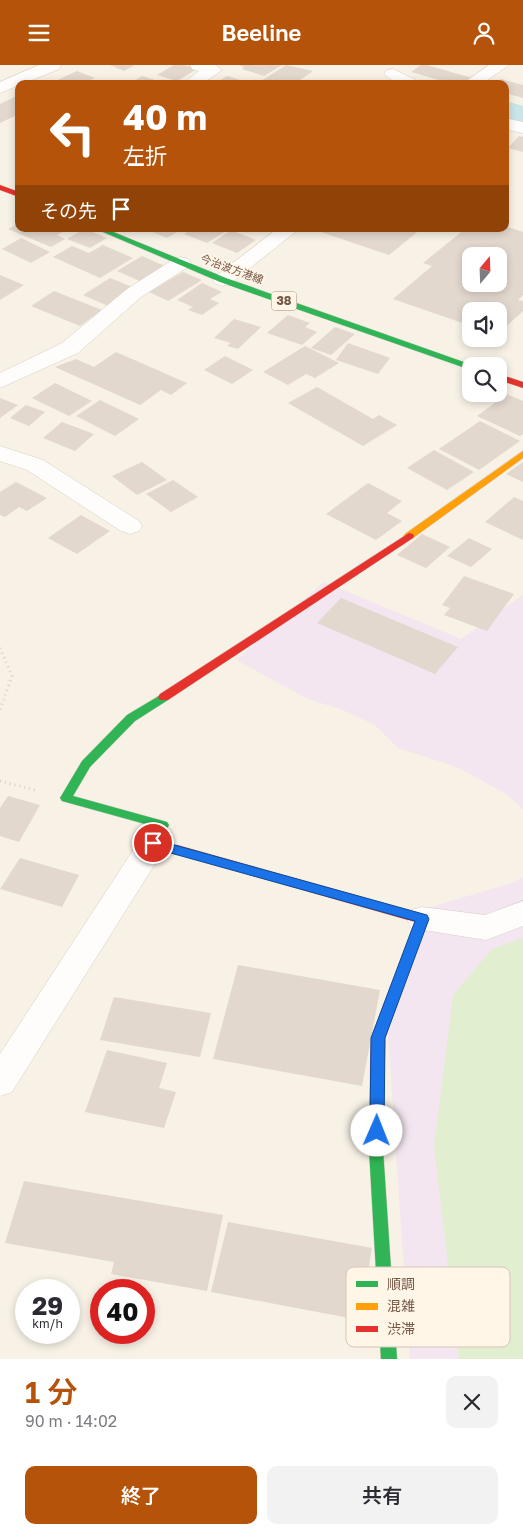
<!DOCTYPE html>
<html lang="ja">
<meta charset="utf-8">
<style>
body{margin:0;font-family:"Golos Text","Noto Sans JP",sans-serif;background:#f2f2f3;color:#2b2b33;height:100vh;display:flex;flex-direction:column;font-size:19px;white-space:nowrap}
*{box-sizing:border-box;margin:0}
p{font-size:16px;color:#7c7c81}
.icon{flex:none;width:28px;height:28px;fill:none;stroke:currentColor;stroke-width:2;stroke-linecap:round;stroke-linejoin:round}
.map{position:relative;height:1294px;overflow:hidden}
.sheet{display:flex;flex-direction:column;background:#fff;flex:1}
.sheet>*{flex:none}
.banner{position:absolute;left:15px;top:15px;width:494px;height:152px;border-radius:10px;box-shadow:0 2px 8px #0003;background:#b45309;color:#fff;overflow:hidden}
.needle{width:32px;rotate:19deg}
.controls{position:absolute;left:462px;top:182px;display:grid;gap:10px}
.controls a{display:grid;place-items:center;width:45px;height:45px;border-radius:10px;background:#fff;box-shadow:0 2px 8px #0003;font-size:25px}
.speed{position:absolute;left:15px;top:1214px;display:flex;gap:10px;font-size:25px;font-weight:700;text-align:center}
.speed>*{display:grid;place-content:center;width:65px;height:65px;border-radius:50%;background:#fff;box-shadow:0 2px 8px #0003;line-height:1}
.speed small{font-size:12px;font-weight:400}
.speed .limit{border:8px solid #d22;background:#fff;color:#111}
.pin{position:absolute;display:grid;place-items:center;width:42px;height:42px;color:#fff;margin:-21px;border:2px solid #fff;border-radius:50%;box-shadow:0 1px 5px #0007}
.me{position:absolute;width:55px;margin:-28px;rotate:1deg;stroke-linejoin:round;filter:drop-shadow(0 0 4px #0008)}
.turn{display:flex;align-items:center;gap:18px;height:105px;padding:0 25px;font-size:22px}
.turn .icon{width:65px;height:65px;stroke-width:2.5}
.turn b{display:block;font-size:35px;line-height:42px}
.then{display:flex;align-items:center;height:48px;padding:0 25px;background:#0003;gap:10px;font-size:19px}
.round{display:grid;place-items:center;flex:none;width:52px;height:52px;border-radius:10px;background:#f2f2f3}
.headline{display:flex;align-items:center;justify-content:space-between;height:85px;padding:0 25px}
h1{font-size:30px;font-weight:600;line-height:38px;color:#b45309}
.button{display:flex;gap:10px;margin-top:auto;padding:10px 25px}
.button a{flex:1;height:58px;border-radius:10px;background:#b45309;color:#fff;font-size:20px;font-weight:600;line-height:58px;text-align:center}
.button a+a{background:#f2f2f3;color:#2b2b33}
header{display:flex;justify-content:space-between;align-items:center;height:65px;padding:0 25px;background:#b45309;color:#fff;font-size:22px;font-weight:600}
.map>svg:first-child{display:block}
.education{fill:#f3e6f0}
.green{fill:#e2eed0}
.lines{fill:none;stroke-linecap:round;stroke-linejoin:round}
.river{fill:#c8e5e7;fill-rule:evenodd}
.building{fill:#e3d8ce;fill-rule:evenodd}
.street-casing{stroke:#d8cec5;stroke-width:1}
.fast-casing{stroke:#d7cdc3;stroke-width:1}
.slow-casing{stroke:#d7cdc3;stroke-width:1}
.jam-casing{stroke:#d7cdc3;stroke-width:1}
.path{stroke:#dad0cb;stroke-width:3;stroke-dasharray:1 4;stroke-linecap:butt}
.street{fill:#fefdfb;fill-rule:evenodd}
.fast{fill:#30b455;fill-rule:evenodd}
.slow{fill:#ff9f0a;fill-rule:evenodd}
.jam{fill:#e5322d;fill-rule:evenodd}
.route{fill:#1a73e8;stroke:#114b97}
.labels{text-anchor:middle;stroke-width:4;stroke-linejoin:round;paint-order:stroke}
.far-street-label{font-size:11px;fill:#755746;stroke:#fff6e8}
.shield{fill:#fff6e8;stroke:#9e8777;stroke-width:1}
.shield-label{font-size:12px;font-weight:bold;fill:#755746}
.key{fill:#fff6e8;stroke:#d6c6b7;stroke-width:1}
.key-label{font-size:14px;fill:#755746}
</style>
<header><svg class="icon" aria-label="menu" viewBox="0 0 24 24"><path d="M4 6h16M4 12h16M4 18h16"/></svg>Beeline<svg class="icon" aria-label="person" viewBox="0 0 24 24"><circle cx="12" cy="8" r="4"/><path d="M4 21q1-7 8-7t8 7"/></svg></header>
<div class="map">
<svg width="523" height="1294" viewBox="0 0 523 1294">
<rect width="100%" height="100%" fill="#f7f1e6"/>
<g class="education">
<path d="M324 517 461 574 523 530V744L508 730 457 702 398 683 375 660 343 645 308 634 236 595Z"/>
<path d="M523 812V1294H410L388 969 431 842 515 817Z"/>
</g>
<path class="green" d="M523 873V1294H459L434 1081 453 930 492 884Z"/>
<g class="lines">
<path class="river" d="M505 36 523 41V65L505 60Z"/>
</g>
<g class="building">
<path d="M110 0H135L124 6Z"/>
<path d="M174 0H184L197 4 177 16 157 10Z"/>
<path d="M239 0H282L264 11 242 4 244 2Z"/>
<path d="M286 0 313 6 294 19H271L261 16Z"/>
<path d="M421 0H427L472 13 465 19H440L443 16 411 7Z"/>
<path d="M77 6 95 13 82 19H49Z"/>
<path d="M142 11 164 18V19H129Z"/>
<path d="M227 11 250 18 249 19H214Z"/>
<path d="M501 14 523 20V33L505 28V19H496Z"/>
<path d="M19 30V49L0 58V39Z"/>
<path d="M519 71 523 72V87L508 83Z"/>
<path d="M19 158V164H68L57 170 65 174 51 182 8 164Z"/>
<path d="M505 161 523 167V230L518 235 523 236V246L499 268V246H471V261L393 234 432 201 423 198 465 164H505ZM471 191H499V219H471Z"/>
<path d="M84 164H85L107 173 90 183 67 174Z"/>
<path d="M145 164H182L167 173Z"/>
<path d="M192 164H226L228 165 207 178 184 169Z"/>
<path d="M312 164H421L389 190Z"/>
<path d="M231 165 256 175 237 188 212 178Z"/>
<path d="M21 173 50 187 31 198 2 184Z"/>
<path d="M103 180 133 193 100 213 53 192 72 181 89 188Z"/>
<path d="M142 191 167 202 142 217 117 206Z"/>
<path d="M183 207 202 215 168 236 149 227Z"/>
<path d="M0 210 24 220 0 235Z"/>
<path d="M110 213 135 223 108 241 83 230Z"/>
<path d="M202 218 222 227 210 234 219 238 202 250 188 245 193 242 177 235Z"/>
<path d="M54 226 102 245 80 261 31 241Z"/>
<path d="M288 250 310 258 305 262 317 267 302 280 267 268Z"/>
<path d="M234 254 261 262 238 284 227 281 231 278 214 273Z"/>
<path d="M335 262 355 269 331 290 311 283Z"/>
<path d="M348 278 390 293 378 309 336 295Z"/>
<path d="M305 281 339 298 315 313 306 309 288 320 263 307Z"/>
<path d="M116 287 187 318 171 330 161 325 140 340 55 302 76 294 94 302Z"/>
<path d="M225 291 253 305 232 319 204 305Z"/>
<path d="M55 318 92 336 69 351 32 333Z"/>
<path d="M317 322 373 354 379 350 397 360 363 381 288 338Z"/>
<path d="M507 329 523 336V369L520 371 477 351Z"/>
<path d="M0 333 18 340 0 353Z"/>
<path d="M100 335 139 354 115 371 76 351Z"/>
<path d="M26 340 45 347 29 361 10 353Z"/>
<path d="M480 356 520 376 479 405 439 384Z"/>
<path d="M62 357 94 369 75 386 43 373Z"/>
<path d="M434 385 474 407 447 425 407 403Z"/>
<path d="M142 397 167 415 137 430 112 411Z"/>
<path d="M523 397V417L506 409Z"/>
<path d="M173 415 198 432 171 447 146 429Z"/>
<path d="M16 417 47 433 27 446 19 442 5 452 0 450V427Z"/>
<path d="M368 418 402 436 387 448 402 456 376 475 326 449Z"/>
<path d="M514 432 523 436V475L485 457Z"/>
<path d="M81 450 110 466 77 489 48 473Z"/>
<path d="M422 469 450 482 426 503 397 490Z"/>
<path d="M469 473 492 484 471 502 447 491Z"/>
<path d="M464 511 514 529 487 566 444 550 450 543 442 540Z"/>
<path d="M341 533 458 582 435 609 317 558Z"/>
<path d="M8 731 40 740 19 777 0 771V743Z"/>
<path d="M20 793 79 810 62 842 0 824Z"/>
<path d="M238 900 380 925 362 1021 213 994Z"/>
<path d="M114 932 211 948 200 992 100 975Z"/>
<path d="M107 985 167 998 159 1023 176 1027 164 1063 85 1047Z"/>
<path d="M24 1116 223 1150 207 1226 111 1209 114 1197 5 1178Z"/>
<path d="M228 1157 372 1183 360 1255 211 1227Z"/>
</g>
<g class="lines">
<defs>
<g id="street">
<path d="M39 0H61L59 4 0 28V17Z"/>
<path d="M190 0H215L222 5 202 19H182L199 6 192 4Z"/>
<path d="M489 0H509L482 19H462Z"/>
<path d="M393 4 416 15 418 19H397L384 9 387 5Z"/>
<path d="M505 53 523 57V68L505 64Z"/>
<path d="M277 164H299L230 219 223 221 216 219 213 215 216 211Z"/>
<path d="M181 192 188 194 191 198 188 202 141 232 78 288 0 323V308L62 278 127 224 174 194Z"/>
<path d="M0 381 43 395 139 456 142 461 139 466 130 469 121 466 27 405 0 396Z"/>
<path d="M153 767 163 770 168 778 163 786 12 1027 0 1031V989L143 770Z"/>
<path d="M523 836V861L486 875 411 863 407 854 411 845 422 842 485 850Z"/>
</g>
<g id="fast">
<path d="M96 164H106L226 213 475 301H471V305L468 304 220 217Z"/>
<path d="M164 628 168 629 170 632 168 635 135 656 90 702 73 731 167 757 169 760 160 776 181 782 183 785 181 788 177 790 149 781 147 778 156 762 62 736 60 733 82 696 127 650Z"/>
<path d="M377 1013 382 1015 384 1019 383 1084 397 1294H381L369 1084 370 1019 372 1015Z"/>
</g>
<path id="slow" d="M523 386V393L413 473H405L404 471 405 469Z"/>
<g id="jam">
<path d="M0 120 19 127V132L0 125Z"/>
<path d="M499 309 523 317V323L499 315Z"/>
<path d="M409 468 413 469 414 471 413 473 168 635H160L158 632 160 629Z"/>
<path d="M177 780 426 850 428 854 385 973 384 1019 382 1023 377 1025 372 1023 370 1019 371 973 415 857 173 788 171 785 173 782Z"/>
</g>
</defs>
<use href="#street" class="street-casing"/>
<use href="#fast" class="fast-casing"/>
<use href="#slow" class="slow-casing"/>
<use href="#jam" class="jam-casing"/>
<g class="path">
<path d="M0 583 12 611 0 645"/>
<path d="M0 716 38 726"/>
</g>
<use href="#street" class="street"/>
<use href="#fast" class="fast"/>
<use href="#slow" class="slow"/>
<use href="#jam" class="jam"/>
</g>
<path class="route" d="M153 774 427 850 429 854 385 973 384 1066 382 1070 377 1072 372 1070 370 1066 371 973 415 856 149 782 147 778Z"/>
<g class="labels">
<g class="far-street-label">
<text transform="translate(232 204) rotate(20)" y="4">今治波方港線</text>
</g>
<rect class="shield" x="271.5" y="226.5" width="25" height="19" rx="4"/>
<g class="shield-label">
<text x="284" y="240">38</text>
</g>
</g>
<rect x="346" y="1202" width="164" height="80" rx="8" class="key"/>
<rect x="356" y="1216" width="22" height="6" fill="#30b455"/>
<rect x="356" y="1238" width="22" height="7" fill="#ff9f0a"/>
<rect x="356" y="1261" width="22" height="6" fill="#e5322d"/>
<g class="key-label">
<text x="387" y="1224">順調</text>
<text x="387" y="1246">混雑</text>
<text x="387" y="1269">渋滞</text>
</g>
</svg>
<div class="controls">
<a><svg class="needle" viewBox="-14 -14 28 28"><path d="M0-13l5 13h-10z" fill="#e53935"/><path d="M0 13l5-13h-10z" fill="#7c7c81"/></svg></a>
<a><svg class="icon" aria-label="sound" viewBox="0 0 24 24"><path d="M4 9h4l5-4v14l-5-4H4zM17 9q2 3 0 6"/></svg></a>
<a><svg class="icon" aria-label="search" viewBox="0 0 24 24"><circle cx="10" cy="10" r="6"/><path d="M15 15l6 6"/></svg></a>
</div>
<div class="speed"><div>29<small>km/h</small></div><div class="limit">40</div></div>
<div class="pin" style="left:153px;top:778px;background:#d93025"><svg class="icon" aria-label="arrive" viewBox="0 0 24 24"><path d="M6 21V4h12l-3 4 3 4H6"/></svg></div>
<svg class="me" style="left:377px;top:1066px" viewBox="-20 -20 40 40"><circle r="19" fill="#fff"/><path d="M0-13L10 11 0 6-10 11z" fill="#1a73e8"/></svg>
<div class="banner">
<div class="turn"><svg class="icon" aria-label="left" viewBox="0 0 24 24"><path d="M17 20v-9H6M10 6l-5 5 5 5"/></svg><div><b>40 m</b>左折</div></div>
<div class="then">その先<svg class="icon" aria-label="arrive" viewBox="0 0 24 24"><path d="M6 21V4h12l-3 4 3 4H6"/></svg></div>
</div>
</div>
<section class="sheet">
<div class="headline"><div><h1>1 分</h1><p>90 m · 14:02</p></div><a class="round"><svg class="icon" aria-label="close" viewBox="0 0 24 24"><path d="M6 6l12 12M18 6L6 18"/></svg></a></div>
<div class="button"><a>終了</a><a>共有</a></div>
</section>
